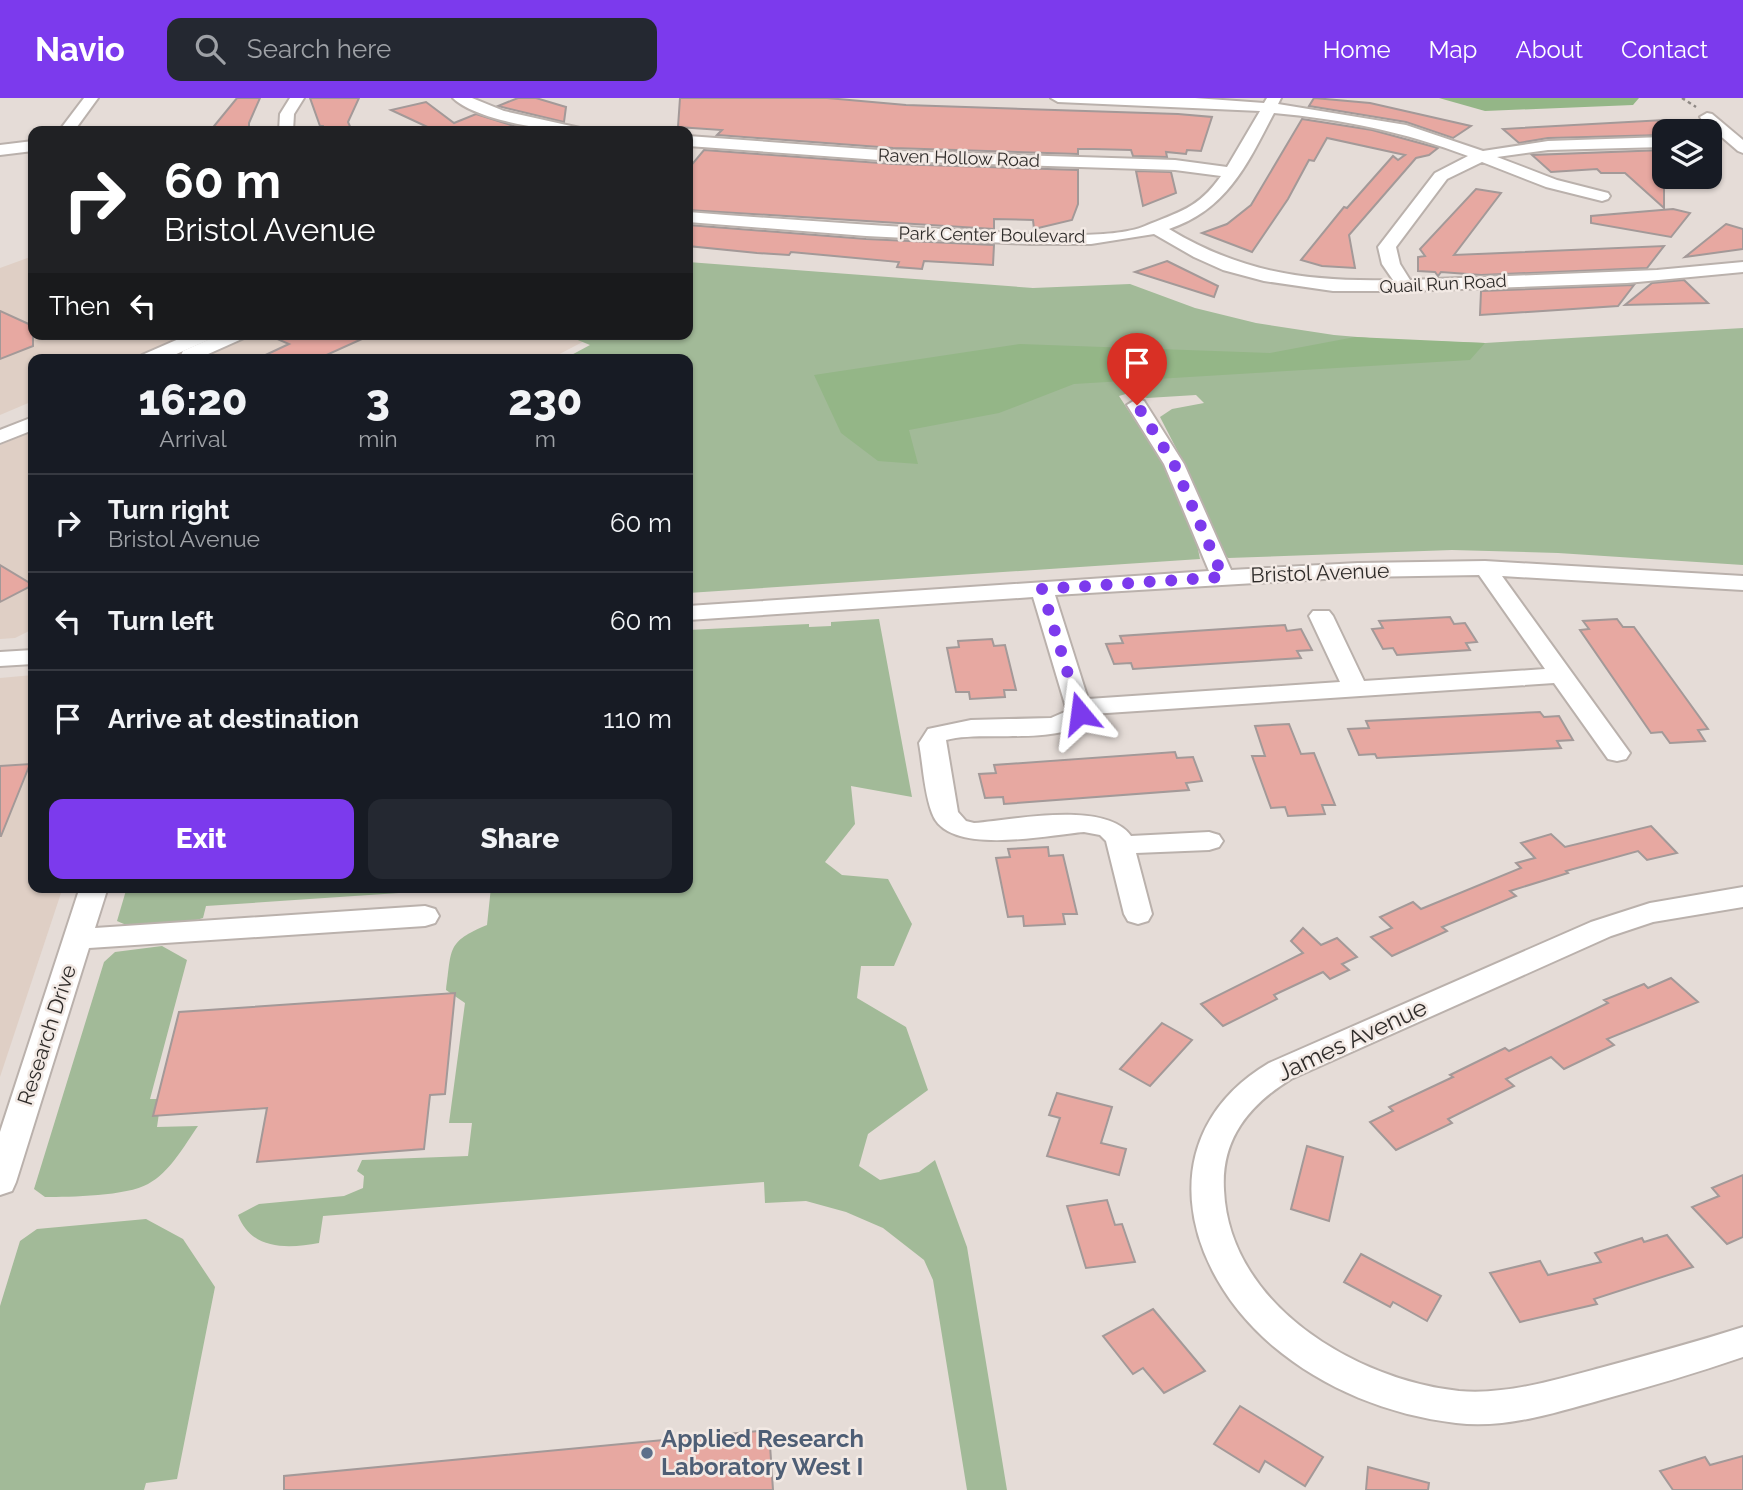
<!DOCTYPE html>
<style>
body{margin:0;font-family:Raleway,sans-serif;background:#242831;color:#f1f3f6;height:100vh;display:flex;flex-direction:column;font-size:26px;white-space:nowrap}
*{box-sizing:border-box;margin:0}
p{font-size:23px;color:#9ea1a6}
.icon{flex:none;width:38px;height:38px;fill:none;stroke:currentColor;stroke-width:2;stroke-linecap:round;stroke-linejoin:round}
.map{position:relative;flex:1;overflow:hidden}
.panel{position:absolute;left:28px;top:256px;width:665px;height:539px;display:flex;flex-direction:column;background:#171b24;border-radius:14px;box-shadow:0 2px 5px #0004}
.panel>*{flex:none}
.top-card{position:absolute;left:28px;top:28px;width:665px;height:214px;border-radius:14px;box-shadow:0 2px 5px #0004;background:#202124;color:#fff;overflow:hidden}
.fabs{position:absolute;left:1652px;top:21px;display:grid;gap:14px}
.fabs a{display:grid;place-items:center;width:70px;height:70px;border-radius:14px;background:#171b24;box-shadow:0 2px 5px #0004;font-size:35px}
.pin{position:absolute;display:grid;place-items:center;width:60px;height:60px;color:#fff;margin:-72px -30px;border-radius:50% 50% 50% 0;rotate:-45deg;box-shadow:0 0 7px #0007}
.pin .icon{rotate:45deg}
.me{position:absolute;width:77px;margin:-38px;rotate:344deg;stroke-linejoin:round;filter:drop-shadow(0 0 5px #0008)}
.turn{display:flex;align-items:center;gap:24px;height:147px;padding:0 21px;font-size:32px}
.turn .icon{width:91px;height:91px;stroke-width:2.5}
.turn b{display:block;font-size:49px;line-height:60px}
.then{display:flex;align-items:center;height:66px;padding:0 21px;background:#0003;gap:14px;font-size:26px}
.eta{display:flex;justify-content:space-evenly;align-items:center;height:119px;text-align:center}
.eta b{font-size:42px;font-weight:800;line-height:49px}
.primary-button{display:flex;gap:14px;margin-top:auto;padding:14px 21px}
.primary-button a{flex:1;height:80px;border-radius:14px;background:#7c3aed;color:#fff;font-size:28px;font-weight:800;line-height:80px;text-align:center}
.primary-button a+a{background:#242831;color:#f1f3f6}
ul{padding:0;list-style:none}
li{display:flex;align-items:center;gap:21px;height:98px;padding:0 21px;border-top:2px solid #363941}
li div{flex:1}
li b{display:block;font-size:26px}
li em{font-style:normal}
header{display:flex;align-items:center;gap:42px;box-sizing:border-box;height:98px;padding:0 35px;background:#7c3aed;color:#fff}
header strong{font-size:33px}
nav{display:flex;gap:38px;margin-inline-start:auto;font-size:24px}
.search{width:490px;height:63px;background:#242831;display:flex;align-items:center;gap:18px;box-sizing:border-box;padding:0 24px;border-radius:14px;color:#9ea1a6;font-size:26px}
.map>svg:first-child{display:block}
.built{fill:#dfcfc5}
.green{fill:#a2ba98}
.forest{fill:#94b687}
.building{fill:#e7a8a1;stroke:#a39998;stroke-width:2}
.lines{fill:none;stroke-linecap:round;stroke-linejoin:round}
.minor-casing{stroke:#bab1ac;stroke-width:4}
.path{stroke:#8f8985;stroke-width:2.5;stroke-dasharray:3.5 3.5;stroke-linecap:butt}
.minor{fill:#fff;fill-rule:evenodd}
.route{stroke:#7c3aed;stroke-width:12;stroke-dasharray:0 21.6}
.service-dot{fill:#5c6f8a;stroke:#f2e9e4;stroke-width:2.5}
.labels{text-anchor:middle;stroke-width:5;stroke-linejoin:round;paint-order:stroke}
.far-street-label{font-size:18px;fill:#2f2c2a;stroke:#f2e9e4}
.street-label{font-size:21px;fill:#2f2c2a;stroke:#f2e9e4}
.near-street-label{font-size:24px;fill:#2f2c2a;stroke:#f2e9e4}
.near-service-label{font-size:24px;font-weight:bold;fill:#4e5e75;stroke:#f2e9e4;text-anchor:start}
</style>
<header>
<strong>Navio</strong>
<div class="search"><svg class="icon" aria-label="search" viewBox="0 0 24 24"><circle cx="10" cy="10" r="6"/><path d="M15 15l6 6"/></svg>Search here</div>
<nav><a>Home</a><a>Map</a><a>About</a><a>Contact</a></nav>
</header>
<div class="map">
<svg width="1743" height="1392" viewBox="0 0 1743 1392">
<rect width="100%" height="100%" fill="#e5dcd7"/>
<g class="built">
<path d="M33 158V236H189L132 261H33V303L0 317V170Z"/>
<path d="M255 236H589L594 238 550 261H198Z"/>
<path d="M33 333V531L15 540 0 541V347Z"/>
<path d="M33 577V789H63L0 979V580Z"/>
</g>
<g class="green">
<path d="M688 164 1033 190 1130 186 1195 210 1256 225 1334 237 1393 242 1485 245 1743 230V467L1558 455 1452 452 1228 460 1217 450 1193 383 1160 319 1172 311 1204 305 1196 297 1147 300 1129 295 1119 298 1168 373 1190 412 1200 461 688 495V261H564L590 247 563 236H688Z"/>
<path d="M879 521 912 699 851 688 855 726 825 764 842 777 888 781 912 826 894 868H861L857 900 906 929 928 992 868 1036 859 1068 880 1082 919 1074 935 1062 967 1149 1007 1392H967L933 1182 924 1162 883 1130 846 1114 806 1103 765 1105 764 1084 323 1118 319 1145C287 1151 251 1152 238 1117L259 1106 344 1098 363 1090 364 1078 357 1073 362 1062 468 1058 472 1025H449L465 905 446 892C452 851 446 844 487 827L491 789H688V532L809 526V529L831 528V524Z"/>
<path d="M127 789H488L206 808 203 820C178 828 140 835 117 823Z"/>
<path d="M162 848 187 862 150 1001H161L157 1029 198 1028C184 1048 170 1074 148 1086 127 1098 70 1099 45 1099L34 1091 104 864 115 854Z"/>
<path d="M146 1121 183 1141 215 1189 177 1381 146 1385 144 1392H0V1208L20 1143 37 1131Z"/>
</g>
<g class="forest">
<path d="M1439 0H1639L1633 7 1485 13Z"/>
<path d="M1355 239 1485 245 1470 262 1074 286 999 315 909 332 918 366 878 363 841 335 814 277 1020 246 1270 255Z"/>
</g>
<g class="building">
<path d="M237 0H260L249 25V33H210Z"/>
<path d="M310 0H359L348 24 352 33H325L323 28H320Z"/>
<path d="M518 0H536L566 9 564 24 498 8Z"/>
<path d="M680 0H827L906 7 1178 16 1212 19 1201 53 1187 52 1186 56 1166 54 1167 59 1133 58 1131 52 1094 51H1078V56L893 50 717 37 722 32 678 29Z"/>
<path d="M1314 0 1370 5 1471 28 1453 40 1406 24 1309 8Z"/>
<path d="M426 4 454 25 476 16 514 28 547 33H436L391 12Z"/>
<path d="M1302 21 1372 32 1438 50 1429 57 1416 60 1349 137 1355 170 1322 168 1301 162 1344 109 1347 110 1393 58 1398 62 1405 57 1327 40 1314 63 1309 62 1288 101 1252 154 1202 135 1227 126 1251 107Z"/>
<path d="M1664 22V37L1548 40 1519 45 1503 31Z"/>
<path d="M704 52 893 66 1078 72V106L1072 122 1034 131 1033 122 994 121V131L688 112V71Z"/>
<path d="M1664 52V110L1625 75H1601L1597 71 1551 74 1532 57Z"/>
<path d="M1136 73 1171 74 1176 95 1143 108Z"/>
<path d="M1476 91 1501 95 1454 157 1664 148 1647 170 1481 177 1441 174 1438 178 1435 174 1418 173V159L1425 158 1420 151Z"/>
<path d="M1673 111 1690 115 1671 139 1591 125V118Z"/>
<path d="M1726 126 1743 131V151L1685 159Z"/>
<path d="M688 127 866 141 994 147 993 167 924 163 922 171 897 169 899 164 791 154 789 157 757 155 688 148Z"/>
<path d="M1167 163 1218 188 1214 199 1135 174Z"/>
<path d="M1684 182 1708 205 1625 207 1652 185Z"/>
<path d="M1634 187 1618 208 1480 217 1481 193Z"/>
<path d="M0 213 33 228V248L0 261Z"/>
<path d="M266 236H373L320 260 316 258 310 261H257L289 246Z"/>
<path d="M0 467 33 487 0 504Z"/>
<path d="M1450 519 1454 526 1465 525 1477 544 1466 545 1470 552 1397 557 1393 550 1383 551 1372 531 1383 530 1379 523Z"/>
<path d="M1617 521 1623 529H1634L1677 588 1708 631 1698 632 1705 643 1670 645 1662 634 1651 635 1580 532 1589 531 1583 523Z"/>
<path d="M1285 527 1287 533 1301 531 1312 552 1297 553 1301 560 1133 571 1131 565 1114 566 1106 546 1123 545 1120 538Z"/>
<path d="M992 541 994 548 1005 547 1016 592H1004L1005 599 970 601 969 594H956L947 550 959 549 958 543Z"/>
<path d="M1540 614 1544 619 1559 618 1573 642 1557 643 1561 650 1377 660 1375 656 1359 657 1348 631 1369 630 1366 623Z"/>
<path d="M1289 626 1301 656 1314 655 1335 707H1322L1325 716 1288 718 1285 709 1271 710 1252 658H1265L1255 628Z"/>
<path d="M1175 654 1177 660 1193 659 1202 683 1186 685 1189 692 1004 706 1003 699 985 700 979 676 996 675 994 667Z"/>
<path d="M30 666 1 738H0V668Z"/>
<path d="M1651 728 1677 755 1647 762 1638 753 1566 773 1568 775 1510 793 1516 798 1442 829 1447 833 1392 858 1371 839 1392 830 1380 819 1413 804 1421 811 1521 770 1516 765 1535 760 1521 745 1551 736 1565 749Z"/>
<path d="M1048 749 1049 758 1063 757 1077 816H1063L1065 826 1024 828 1023 818 1008 819 996 760 1010 759 1008 751Z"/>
<path d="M1303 830 1321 847 1337 840 1357 859 1342 866 1349 872 1330 881 1323 874 1274 897 1277 901 1223 928 1201 906 1303 855 1291 843Z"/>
<path d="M1671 880 1698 904 1607 941 1614 947 1564 971 1551 959 1506 981 1514 988 1448 1021 1452 1025 1396 1052 1370 1024 1393 1013 1389 1009 1453 979 1450 977 1505 950 1509 953 1608 905 1604 902 1644 886 1648 890Z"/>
<path d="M455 895 445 996 430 997 424 1051 257 1064 267 1010 153 1018 179 914Z"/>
<path d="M1162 925 1192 942 1150 988 1120 971Z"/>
<path d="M1057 995 1112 1009 1101 1045 1126 1051 1119 1077 1047 1058 1060 1020 1049 1017Z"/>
<path d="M1307 1048 1343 1059 1329 1123 1291 1111Z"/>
<path d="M1743 1077V1139L1727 1146 1692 1109 1719 1098 1712 1090Z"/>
<path d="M1107 1102 1115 1127 1122 1126 1135 1164 1086 1170 1067 1108Z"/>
<path d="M1667 1137 1693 1169 1594 1201 1597 1206 1520 1224 1490 1175 1540 1163 1548 1177 1601 1164 1595 1155 1642 1140 1644 1144Z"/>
<path d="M1361 1156 1441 1198 1427 1223 1393 1204 1390 1209 1344 1184Z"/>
<path d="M1153 1211 1205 1273 1164 1295 1143 1270 1133 1276 1103 1238Z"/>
<path d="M1240 1308 1323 1359 1305 1388 1265 1363 1259 1374 1214 1346Z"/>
<path d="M769 1332 773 1392H284V1378Z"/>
<path d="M1743 1358V1392H1673L1660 1373 1705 1359 1710 1367Z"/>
<path d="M1368 1369 1429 1385 1428 1392H1366Z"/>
</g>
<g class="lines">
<defs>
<g id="minor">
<path d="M84 0H98L74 33H59Z"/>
<path d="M290 0H304L294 16 293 33H279L280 16Z"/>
<path d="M453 0H472L504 13 580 30 583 33C551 34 475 22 453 0Z"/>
<path d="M1051 0H1195L1264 5 1267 0H1281L1278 6 1406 27 1483 53 1548 43 1664 39V49L1548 52 1497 59 1557 82 1608 95 1610 98 1608 101 1602 103 1546 89 1482 64 1447 81 1396 149 1400 166 1410 182 1657 172 1743 164V174L1627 185 1405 193H1333L1264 183 1223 172 1194 159 1154 136 1091 146H1030L866 138 688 124V114C791 122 893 129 996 134 1033 136 1112 142 1145 128 1178 114 1198 111 1221 78L1175 72 893 63 688 48V38L893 53 1175 62 1227 69 1260 13 1058 4ZM1274 15C1341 21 1405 34 1468 58L1435 75 1378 149 1382 166 1393 182C1309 184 1242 175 1169 131 1227 112 1248 65 1274 15Z"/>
<path d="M1707 15 1712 16 1743 42V55L1738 53 1702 22 1700 19Z"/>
<path d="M33 43V53L0 57V47Z"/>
<path d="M190 236H215L213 240 165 261H140L142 257Z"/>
<path d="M221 236H246L244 240 197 261H183L181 257 183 253Z"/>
<path d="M1137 301 1144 303 1184 366 1231 472 1358 465 1485 463 1743 478V492L1502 478 1630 655 1626 661 1617 663 1608 661 1554 585 1092 616C1068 651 984 631 946 642L958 714 966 723 974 725C1013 722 1106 702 1131 738L1209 734 1219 737 1223 743 1219 749 1209 752 1136 755 1152 816 1148 823 1138 826 1128 823 1124 816 1106 743 1100 737 1084 734C1047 737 947 759 932 715 924 694 923 667 919 645L928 631 971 622 1051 620 1067 613 1033 499 688 522V508L1209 473 1164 366 1127 307ZM1479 477 1545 571 1364 583 1333 518 1329 513H1313L1309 518 1340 584 1088 601 1055 497 1358 479Z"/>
<path d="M33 319V332L0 345V332Z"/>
<path d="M33 552V566L0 568V554Z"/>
<path d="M80 789H108L95 830 425 808 435 811 439 818 435 825 425 828 89 850 16 1084 12 1093 0 1097V1034Z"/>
<path d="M1743 789V809L1653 824 1611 838 1291 981C1249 1007 1221 1041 1224 1092 1229 1207 1356 1282 1459 1293 1507 1297 1554 1282 1600 1270 1648 1257 1696 1244 1743 1229V1259C1696 1275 1649 1289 1601 1302 1554 1315 1505 1331 1456 1325 1389 1317 1324 1291 1273 1248 1180 1169 1151 1035 1269 965L1591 824 1650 805Z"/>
</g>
</defs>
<use href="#minor" class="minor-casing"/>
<path class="path" d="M1682 0 1696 9"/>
<use href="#minor" class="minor"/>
</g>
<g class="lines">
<path class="route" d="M1080 615 1042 491 1223 479 1174 366 1137 307"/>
</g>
<circle class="service-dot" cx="647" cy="1355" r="7"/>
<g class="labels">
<g class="far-street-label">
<text transform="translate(959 60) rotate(2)" y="6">Raven Hollow Road</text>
<text transform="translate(992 137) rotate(1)" y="6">Park Center Boulevard</text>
<text transform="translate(1443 186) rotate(-3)" y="6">Quail Run Road</text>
</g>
<g class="street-label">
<text transform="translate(1320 475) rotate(-2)" y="7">Bristol Avenue</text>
<text transform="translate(47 937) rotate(-72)" y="7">Research Drive</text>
</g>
<g class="near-street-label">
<text transform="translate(1352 942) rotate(-25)" y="8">James Avenue</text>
</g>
<g class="near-service-label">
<text x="661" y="1349">Applied Research<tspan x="661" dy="28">Laboratory West I</tspan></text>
</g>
</g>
</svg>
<div class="fabs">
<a><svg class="icon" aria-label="layers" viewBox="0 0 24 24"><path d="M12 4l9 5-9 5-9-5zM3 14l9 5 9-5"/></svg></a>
</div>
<div class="pin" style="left:1137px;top:307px;background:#d93025"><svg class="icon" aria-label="arrive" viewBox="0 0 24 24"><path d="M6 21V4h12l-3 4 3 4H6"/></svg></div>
<svg class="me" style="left:1080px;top:615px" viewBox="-20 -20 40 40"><path d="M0-17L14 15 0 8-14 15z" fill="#7c3aed" stroke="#fff" stroke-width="4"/></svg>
<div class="top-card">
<div class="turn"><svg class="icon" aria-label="right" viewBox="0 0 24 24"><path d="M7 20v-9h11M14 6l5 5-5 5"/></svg><div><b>60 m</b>Bristol Avenue</div></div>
<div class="then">Then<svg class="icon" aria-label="left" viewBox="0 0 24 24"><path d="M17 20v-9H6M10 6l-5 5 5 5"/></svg></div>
</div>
<section class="panel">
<div class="eta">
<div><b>16:20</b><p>Arrival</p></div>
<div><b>3</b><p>min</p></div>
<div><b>230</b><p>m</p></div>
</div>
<ul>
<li><svg class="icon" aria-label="right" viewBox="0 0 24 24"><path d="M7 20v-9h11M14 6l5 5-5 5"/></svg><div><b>Turn right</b><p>Bristol Avenue</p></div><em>60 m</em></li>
<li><svg class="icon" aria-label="left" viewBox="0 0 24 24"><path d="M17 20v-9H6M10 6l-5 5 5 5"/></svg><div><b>Turn left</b></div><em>60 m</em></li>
<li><svg class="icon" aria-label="arrive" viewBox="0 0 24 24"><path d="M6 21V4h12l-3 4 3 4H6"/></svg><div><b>Arrive at destination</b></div><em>110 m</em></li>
</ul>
<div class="primary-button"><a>Exit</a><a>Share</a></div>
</section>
</div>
